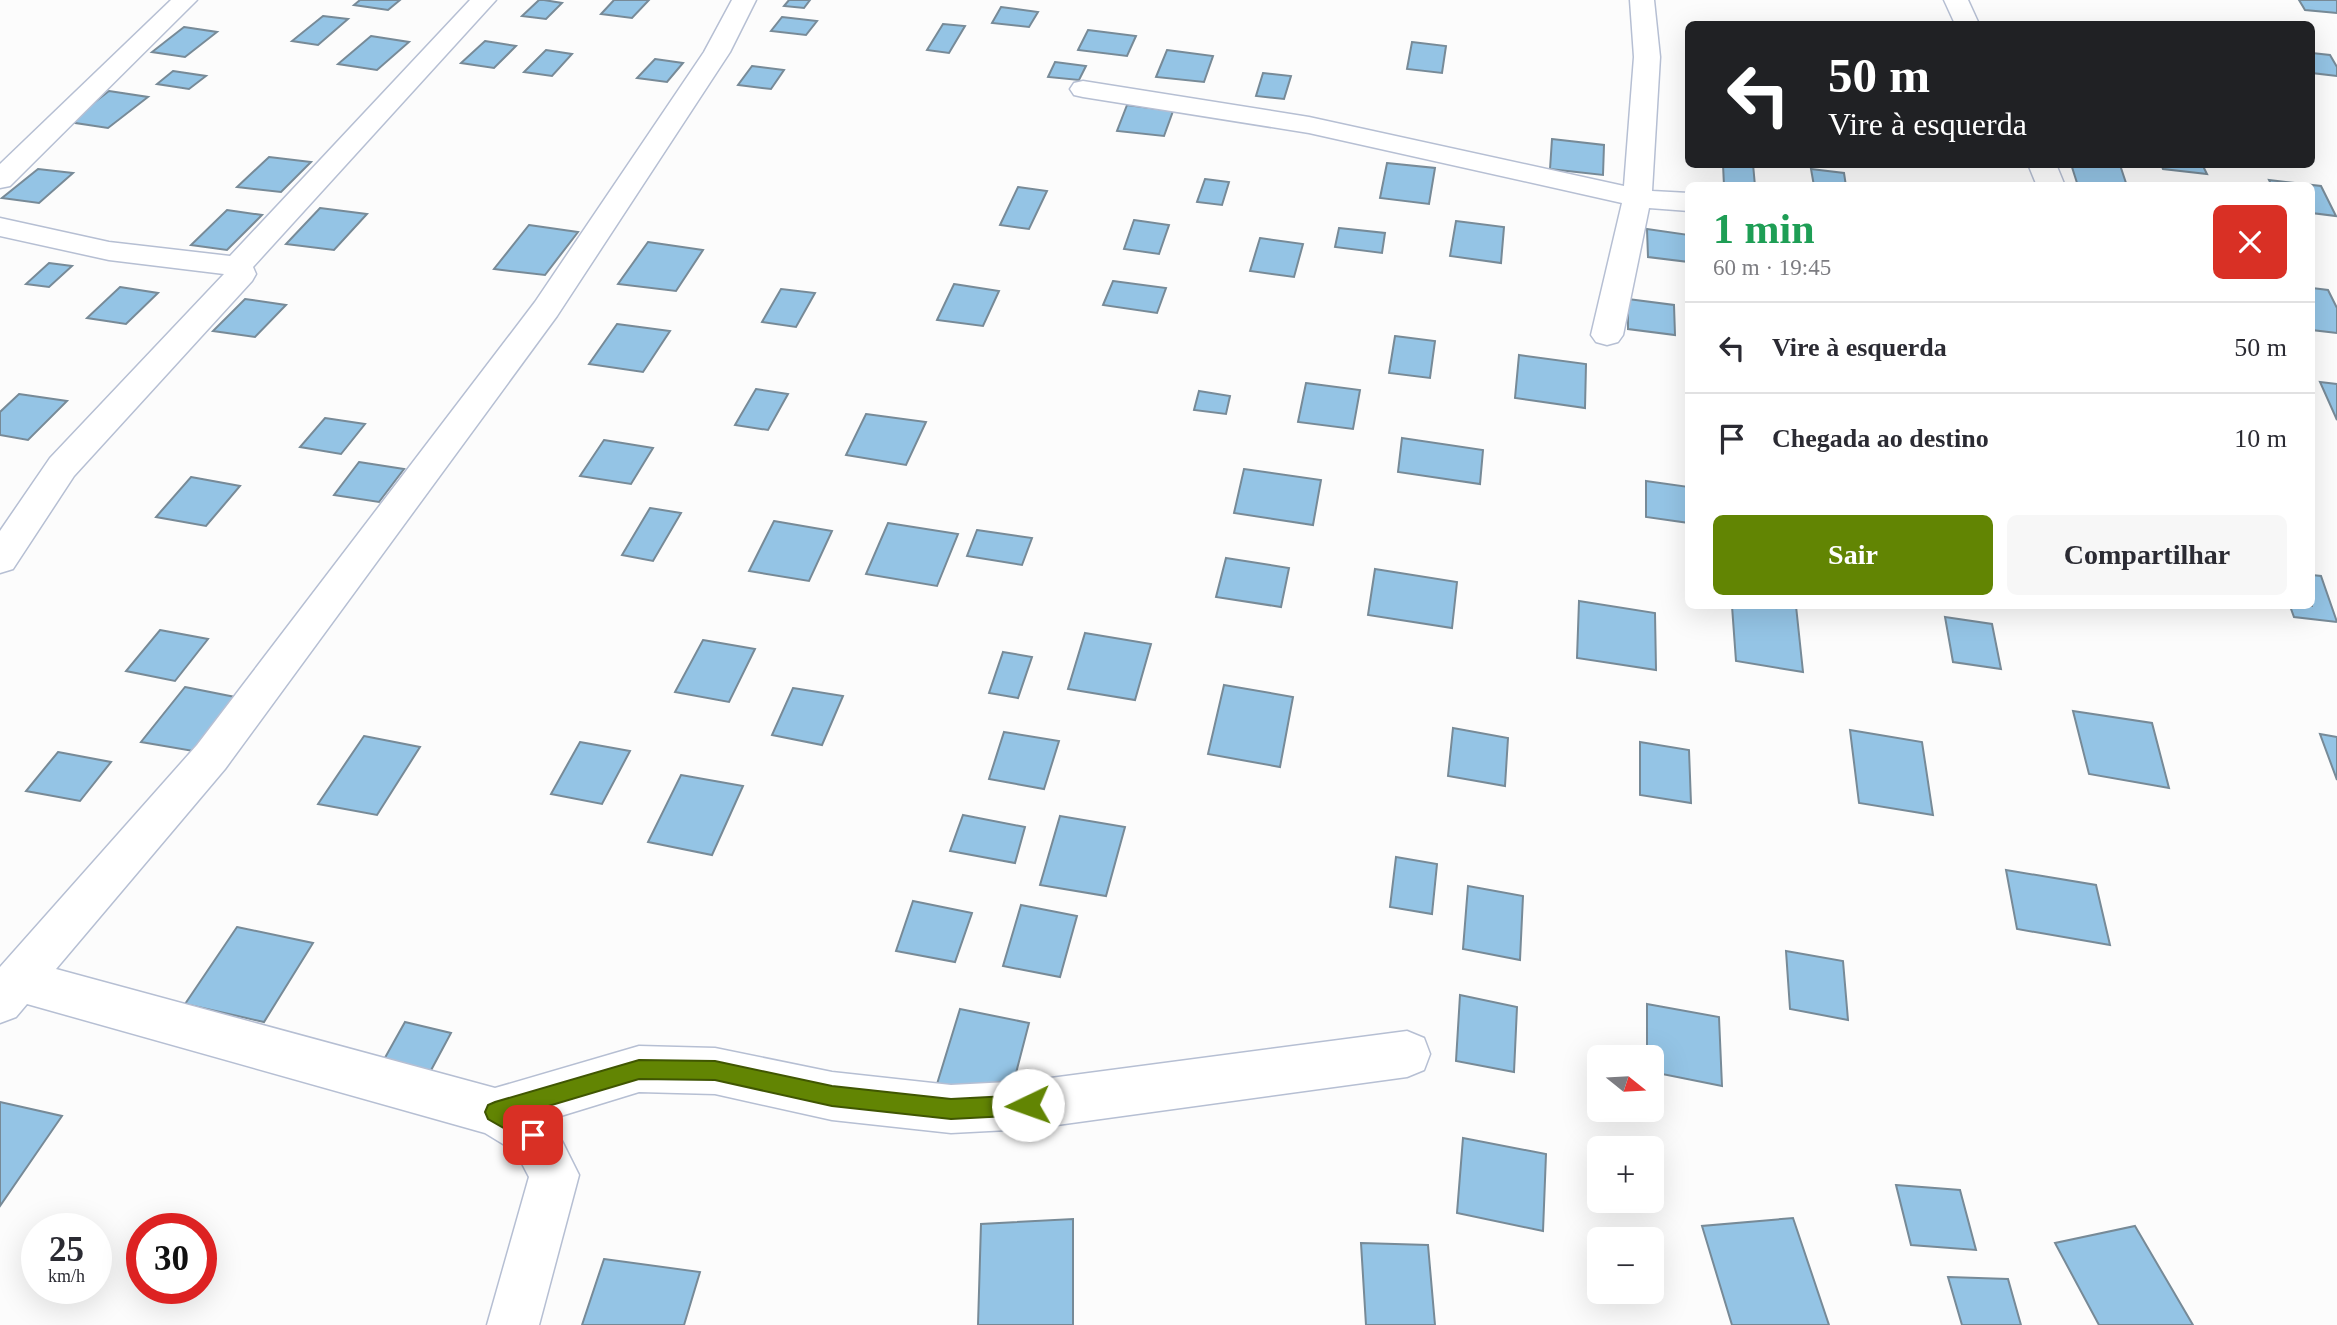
<!DOCTYPE html>
<html lang="pt">
<meta charset="utf-8">
<style>
body{margin:0;font-family:Georgia,serif;background:#f7f7f7;color:#2b2b33;height:100vh;display:flex;flex-direction:column;font-size:26px;white-space:nowrap}
*{box-sizing:border-box;margin:0}
p{font-size:23px;color:#7c7c81}
.icon{flex:none;width:38px;height:38px;fill:none;stroke:currentColor;stroke-width:2;stroke-linecap:round;stroke-linejoin:round}
.map{position:relative;flex:1;overflow:hidden}
.side{position:absolute;left:1685px;top:182px;width:630px;height:427px;display:flex;flex-direction:column;background:#fff;border-radius:10px;box-shadow:0 7px 28px #0002}
.side>*{flex:none}
.hud{position:absolute;left:1685px;top:21px;width:630px;height:147px;border-radius:10px;box-shadow:0 7px 28px #0002;background:#202124;color:#fff;overflow:hidden}
.needle{width:46px;rotate:108deg}
.fabs{position:absolute;left:1587px;top:1045px;display:grid;gap:14px}
.fabs a{display:grid;place-items:center;width:77px;height:77px;border-radius:10px;background:#fff;box-shadow:0 7px 28px #0002;font-size:35px}
.speed{position:absolute;left:21px;top:1213px;display:flex;gap:14px;font-size:35px;font-weight:700;text-align:center}
.speed>*{display:grid;place-content:center;width:91px;height:91px;border-radius:50%;background:#fff;box-shadow:0 7px 28px #0002;line-height:1}
.speed small{font-size:18px;font-weight:400}
.speed .limit{border:10px solid #d22;background:#fff;color:#111}
.pin{position:absolute;display:grid;place-items:center;width:60px;height:60px;color:#fff;margin:-30px;border-radius:14px;box-shadow:0 4px 10px #0006}
.me{position:absolute;width:77px;margin:-38px;rotate:267deg;stroke-linejoin:round;filter:drop-shadow(0 0 5px #0008)}
.turn{display:flex;align-items:center;gap:24px;height:147px;padding:0 28px;font-size:32px}
.turn .icon{width:91px;height:91px;stroke-width:2.5}
.turn b{display:block;font-size:49px;line-height:60px}
.round{display:grid;place-items:center;flex:none;width:74px;height:74px;border-radius:10px;background:#f7f7f7}
.summary{display:flex;align-items:center;justify-content:space-between;height:119px;padding:0 28px}
h1{font-size:42px;font-weight:700;line-height:52px;color:#1e9e55}
.button{display:flex;gap:14px;margin-top:auto;padding:14px 28px}
.button a{flex:1;height:80px;border-radius:10px;background:#628503;color:#fff;font-size:28px;font-weight:700;line-height:80px;text-align:center}
.button a+a{background:#f7f7f7;color:#2b2b33}
ul{padding:0;list-style:none}
li{display:flex;align-items:center;gap:21px;height:91px;padding:0 28px;border-top:2px solid #e1e1e2}
li div{flex:1}
li b{display:block;font-size:26px}
li em{font-style:normal}
.map>svg:first-child{display:block}
.building{fill:#94c4e5;stroke:#778a97;stroke-width:2}
.lines{fill:none;stroke-linecap:round;stroke-linejoin:round}
.minor-casing{stroke:#b6bfd3;stroke-width:3}
.minor{fill:#fff;fill-rule:evenodd}
.route{fill:#628503;stroke:#405602;stroke-width:2}
</style>
<div class="map">
<svg width="2337" height="1325" viewBox="0 0 2337 1325">
<rect width="100%" height="100%" fill="#fcfcfc"/>
<g class="building">
<path d="M360 0H400L388 10 354 5Z"/>
<path d="M539 0H544L562 3 546 19 522 16Z"/>
<path d="M614 0H649L632 18 601 14Z"/>
<path d="M789 0H810L804 8 784 6Z"/>
<path d="M2299 0H2337V13L2305 10Z"/>
<path d="M1001 7 1038 12 1029 27 992 23Z"/>
<path d="M323 16 348 19 318 45 292 41Z"/>
<path d="M782 17 817 21 806 35 771 31Z"/>
<path d="M943 24 965 26 949 53 927 50Z"/>
<path d="M184 27 217 32 185 57 152 52Z"/>
<path d="M1088 30 1136 36 1127 56 1078 50Z"/>
<path d="M371 36 409 42 377 70 338 64Z"/>
<path d="M485 41 516 46 494 68 461 63Z"/>
<path d="M1412 42 1446 46 1442 73 1407 69Z"/>
<path d="M546 50 572 54 552 76 524 72Z"/>
<path d="M1167 50 1213 56 1204 82 1156 77Z"/>
<path d="M2312 53 2330 55 2337 67V76L2312 73Z"/>
<path d="M655 59 683 63 667 82 637 78Z"/>
<path d="M1055 62 1086 66 1079 80 1048 77Z"/>
<path d="M752 66 784 70 771 89 738 85Z"/>
<path d="M173 71 206 76 189 89 157 84Z"/>
<path d="M1263 73 1291 76 1284 99 1256 96Z"/>
<path d="M109 91 148 97 108 128 69 122Z"/>
<path d="M1127 105 1173 111 1164 136 1117 131Z"/>
<path d="M1552 139 1604 145 1603 175 1550 169Z"/>
<path d="M269 157 311 162 281 192 237 187Z"/>
<path d="M1387 163 1435 168 1429 204 1380 198Z"/>
<path d="M1723 164H1753L1755 186H1724Z"/>
<path d="M2071 164 2120 165 2127 186H2078Z"/>
<path d="M2161 164H2202L2207 174 2163 169Z"/>
<path d="M38 169 73 173 39 203 2 198Z"/>
<path d="M1811 169 1844 173 1846 186H1814Z"/>
<path d="M1205 179 1229 182 1222 205 1197 202Z"/>
<path d="M2269 180 2321 186 2336 216 2312 213V186H2272Z"/>
<path d="M1018 187 1047 191 1029 229 1000 225Z"/>
<path d="M320 208 367 214 334 250 286 244Z"/>
<path d="M227 210 262 215 227 250 191 245Z"/>
<path d="M1134 220 1169 225 1159 254 1124 249Z"/>
<path d="M1456 221 1504 227 1501 263 1450 256Z"/>
<path d="M529 225 578 232 545 275 494 269Z"/>
<path d="M1339 228 1385 233 1382 253 1335 247Z"/>
<path d="M1647 229 1689 235V262L1648 257Z"/>
<path d="M1260 238 1303 244 1294 277 1250 271Z"/>
<path d="M648 242 703 250 676 291 618 284Z"/>
<path d="M49 263 72 266 49 287 26 284Z"/>
<path d="M1113 281 1166 288 1157 313 1103 305Z"/>
<path d="M954 284 999 291 983 326 937 320Z"/>
<path d="M120 287 158 293 126 324 87 318Z"/>
<path d="M2312 288 2328 290 2337 308V333L2312 330Z"/>
<path d="M781 289 815 293 796 327 762 322Z"/>
<path d="M245 299 286 305 255 337 213 331Z"/>
<path d="M1628 299 1674 305 1675 335 1628 329Z"/>
<path d="M617 324 670 331 643 372 589 364Z"/>
<path d="M1395 336 1435 341 1430 378 1389 373Z"/>
<path d="M1519 355 1586 364 1585 408 1515 398Z"/>
<path d="M2320 382 2337 384V420Z"/>
<path d="M1306 383 1360 390 1353 429 1298 422Z"/>
<path d="M756 389 788 394 768 430 735 425Z"/>
<path d="M1199 391 1230 396 1226 414 1194 410Z"/>
<path d="M19 394 67 401 28 440 0 435V412Z"/>
<path d="M866 414 926 422 906 465 846 455Z"/>
<path d="M325 418 365 424 341 454 300 447Z"/>
<path d="M1402 438 1483 450 1480 484 1398 472Z"/>
<path d="M604 440 653 448 631 484 580 476Z"/>
<path d="M359 462 404 469 379 502 334 495Z"/>
<path d="M1244 469 1321 480 1313 525 1234 513Z"/>
<path d="M191 477 240 486 206 526 156 517Z"/>
<path d="M1646 481 1689 487V523L1646 517Z"/>
<path d="M650 508 681 513 653 561 622 555Z"/>
<path d="M774 521 832 531 809 581 749 571Z"/>
<path d="M888 523 958 534 937 586 866 574Z"/>
<path d="M977 530 1032 538 1022 565 967 556Z"/>
<path d="M1226 558 1289 568 1281 607 1216 597Z"/>
<path d="M1375 569 1457 582 1452 628 1368 615Z"/>
<path d="M2312 575 2321 576 2337 622 2294 617 2290 606H2312Z"/>
<path d="M1579 601 1655 613 1656 670 1577 658Z"/>
<path d="M1732 606H1796L1803 672 1736 661Z"/>
<path d="M1945 617 1992 624 2001 669 1953 662Z"/>
<path d="M160 630 208 639 175 681 126 671Z"/>
<path d="M1085 633 1151 644 1135 700 1068 689Z"/>
<path d="M703 640 755 649 729 702 675 692Z"/>
<path d="M1003 652 1032 657 1018 698 989 693Z"/>
<path d="M1224 685 1293 697 1280 767 1208 754Z"/>
<path d="M185 687 240 698 199 752 141 742Z"/>
<path d="M793 688 843 696 822 745 772 735Z"/>
<path d="M2073 711 2152 723 2169 788 2089 774Z"/>
<path d="M1453 728 1508 738 1505 786 1448 776Z"/>
<path d="M1850 730 1922 742 1933 815 1859 803Z"/>
<path d="M1004 732 1059 741 1044 789 989 779Z"/>
<path d="M2320 734 2337 737V780Z"/>
<path d="M364 736 420 747 377 815 318 804Z"/>
<path d="M580 742 630 751 602 804 551 794Z"/>
<path d="M1640 742 1689 750 1691 803 1640 795Z"/>
<path d="M58 752 111 762 80 801 26 791Z"/>
<path d="M681 775 743 786 712 855 648 842Z"/>
<path d="M963 815 1025 827 1015 863 950 851Z"/>
<path d="M1060 816 1125 827 1106 896 1040 885Z"/>
<path d="M1396 857 1437 864 1432 914 1390 907Z"/>
<path d="M2006 870 2096 885 2110 945 2017 929Z"/>
<path d="M1468 886 1523 896 1520 960 1463 949Z"/>
<path d="M913 901 972 913 955 962 896 951Z"/>
<path d="M1021 905 1077 916 1060 977 1003 966Z"/>
<path d="M237 927 313 943 264 1022 185 1004Z"/>
<path d="M1786 951 1843 961 1848 1020 1790 1009Z"/>
<path d="M1460 995 1517 1007 1514 1072 1456 1061Z"/>
<path d="M1647 1004 1719 1017 1722 1086 1652 1072V1057H1647Z"/>
<path d="M960 1009 1029 1023 1009 1100 937 1084Z"/>
<path d="M405 1022 451 1033 429 1074 382 1063Z"/>
<path d="M0 1102 62 1116 0 1206Z"/>
<path d="M1463 1138 1546 1154 1543 1231 1457 1213Z"/>
<path d="M1896 1185 1960 1190 1976 1250 1911 1245Z"/>
<path d="M1793 1218 1829 1325H1732L1702 1226Z"/>
<path d="M1073 1219V1325H978L981 1224Z"/>
<path d="M2135 1226 2193 1325H2099L2055 1243Z"/>
<path d="M1361 1243 1428 1245 1435 1325H1366Z"/>
<path d="M604 1259 700 1272 684 1325H582Z"/>
<path d="M1948 1277 2008 1279 2021 1325H1962Z"/>
</g>
<g class="lines">
<defs>
<g id="minor">
<path d="M171 0H197L10 186 0 188V164Z"/>
<path d="M470 0H496L253 267 256 274 252 281 74 476 13 569 0 573V531L50 458 224 274 109 260 0 236V218L109 242 230 256Z"/>
<path d="M732 0H756L730 52 557 316 225 769 56 969 495 1088 639 1046 715 1048 832 1072 951 1085 1028 1081 1407 1031 1424 1038 1430 1054 1424 1070 1407 1077 1028 1129 951 1133 832 1120 715 1094 639 1092 551 1119 579 1175 539 1325H487L529 1177 516 1152 485 1133 27 1004 16 1017 0 1023V967L197 745 535 302 704 52Z"/>
<path d="M1630 0H1654L1660 57 1652 191 1689 193V211L1649 208 1623 335 1618 342 1607 345 1596 342 1591 335 1622 203 1309 133 1083 97 1074 95 1070 89 1074 83 1083 81 1309 117 1624 186 1634 57Z"/>
<path d="M1944 0H1968L1979 24H1955Z"/>
<path d="M2028 164H2056L2065 186H2037Z"/>
</g>
</defs>
<use href="#minor" class="minor-casing"/>
<use href="#minor" class="minor"/>
</g>
<path class="route" d="M639 1060 715 1061 832 1086 951 1099 1028 1095 1035 1098 1038 1105 1035 1112 1028 1115 951 1119 832 1106 715 1080 639 1079 518 1115 540 1128 543 1135 540 1143 533 1145 488 1119 485 1112 488 1105 495 1102Z"/>
</svg>
<div class="fabs">
<a><svg class="needle" viewBox="-14 -14 28 28"><path d="M0-13l5 13h-10z" fill="#e53935"/><path d="M0 13l5-13h-10z" fill="#7c7c81"/></svg></a>
<a>+</a>
<a>−</a>
</div>
<div class="speed"><div>25<small>km/h</small></div><div class="limit">30</div></div>
<div class="pin" style="left:533px;top:1135px;background:#d93025"><svg class="icon" aria-label="arrive" viewBox="0 0 24 24"><path d="M6 21V4h12l-3 4 3 4H6"/></svg></div>
<svg class="me" style="left:1028px;top:1105px" viewBox="-20 -20 40 40"><circle r="19" fill="#fff"/><path d="M0-13L10 11 0 6-10 11z" fill="#628503"/></svg>
<div class="hud">
<div class="turn"><svg class="icon" aria-label="left" viewBox="0 0 24 24"><path d="M17 20v-9H6M10 6l-5 5 5 5"/></svg><div><b>50 m</b>Vire à esquerda</div></div>
</div>
<section class="side">
<div class="summary"><div><h1>1 min</h1><p>60 m · 19:45</p></div><a class="round" style="background:#d93025;color:#fff"><svg class="icon" aria-label="close" viewBox="0 0 24 24"><path d="M6 6l12 12M18 6L6 18"/></svg></a></div>
<ul>
<li><svg class="icon" aria-label="left" viewBox="0 0 24 24"><path d="M17 20v-9H6M10 6l-5 5 5 5"/></svg><div><b>Vire à esquerda</b></div><em>50 m</em></li>
<li><svg class="icon" aria-label="arrive" viewBox="0 0 24 24"><path d="M6 21V4h12l-3 4 3 4H6"/></svg><div><b>Chegada ao destino</b></div><em>10 m</em></li>
</ul>
<div class="button"><a>Sair</a><a>Compartilhar</a></div>
</section>
</div>
